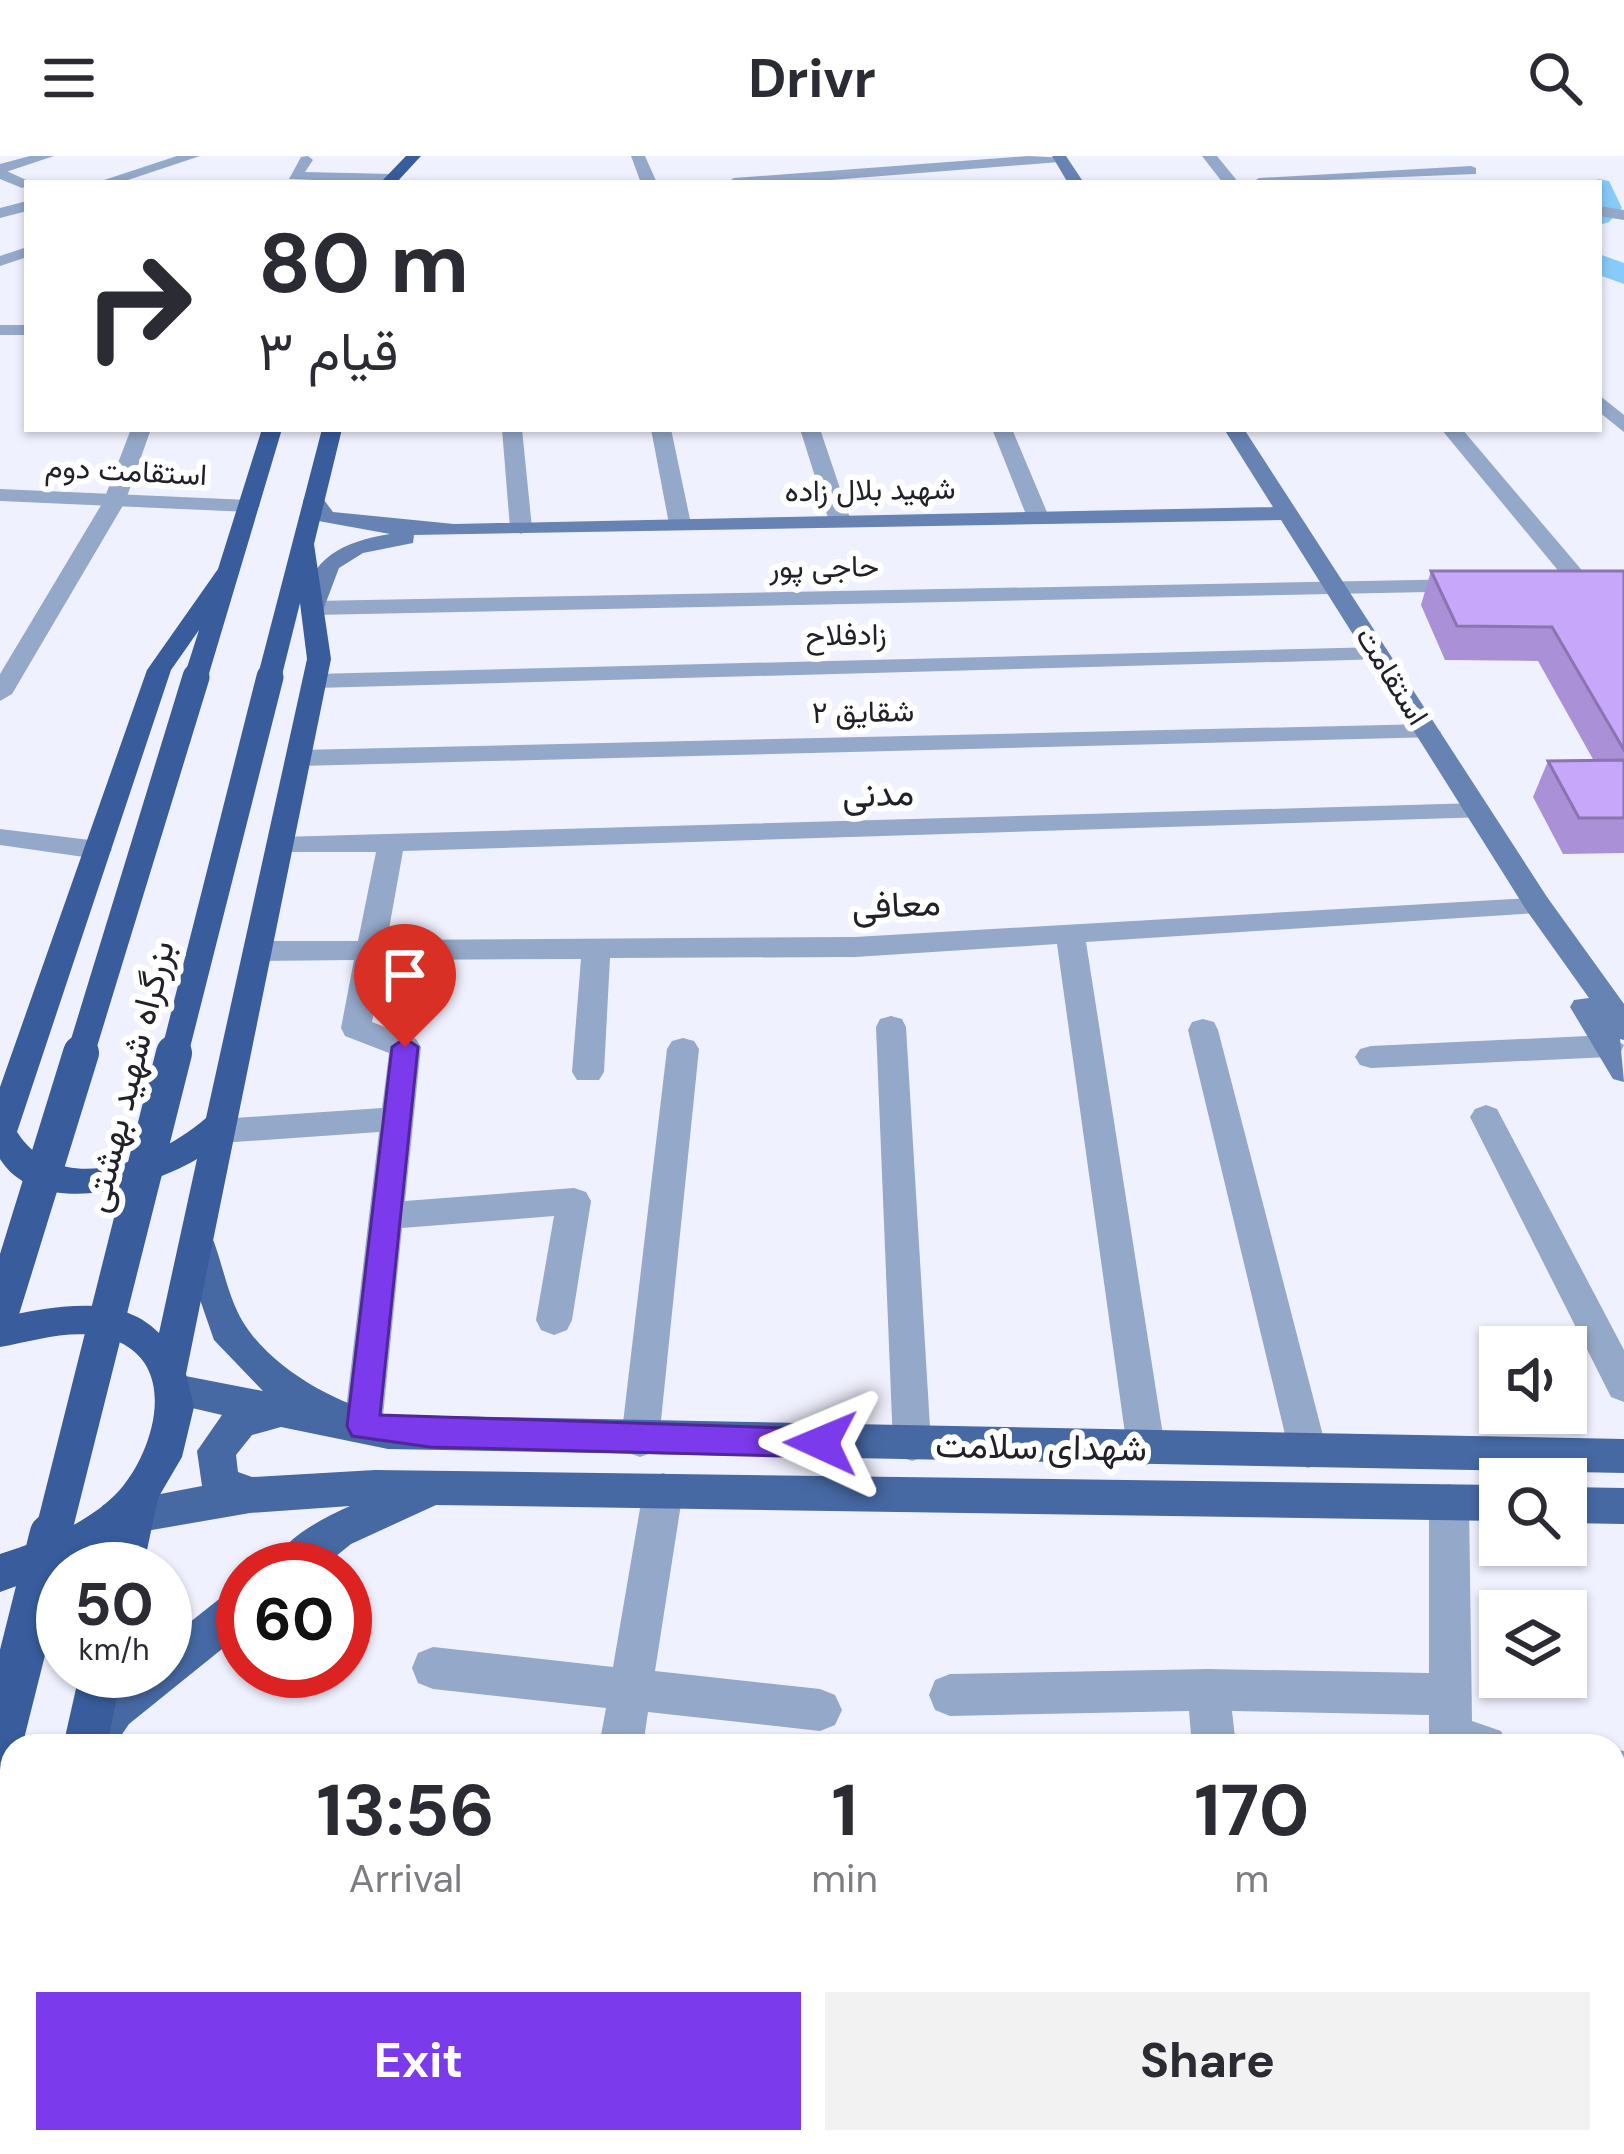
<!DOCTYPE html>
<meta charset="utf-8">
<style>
body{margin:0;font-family:"DM Sans",Vazirmatn,sans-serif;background:#f2f2f3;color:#2b2b33;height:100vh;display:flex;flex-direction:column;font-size:45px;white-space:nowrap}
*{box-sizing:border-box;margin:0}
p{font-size:39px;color:#7c7c81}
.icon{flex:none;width:66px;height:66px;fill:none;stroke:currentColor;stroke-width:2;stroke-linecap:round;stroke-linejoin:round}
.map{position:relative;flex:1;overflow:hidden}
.side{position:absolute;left:0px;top:1578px;width:1626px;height:420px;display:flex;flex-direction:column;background:#fff;border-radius:36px 36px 0 0;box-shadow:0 3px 9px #0004}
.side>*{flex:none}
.hud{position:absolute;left:24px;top:24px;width:1578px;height:252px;border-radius:0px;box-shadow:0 3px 9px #0004;background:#fff;color:#2b2b33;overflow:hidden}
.tools{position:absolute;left:1479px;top:1170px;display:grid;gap:24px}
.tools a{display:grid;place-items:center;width:108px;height:108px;border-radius:0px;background:#fff;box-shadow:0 3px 9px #0004;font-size:60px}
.speed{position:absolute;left:36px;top:1386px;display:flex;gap:24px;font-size:60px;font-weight:700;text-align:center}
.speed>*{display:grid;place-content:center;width:156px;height:156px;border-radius:50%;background:#fff;box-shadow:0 3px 9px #0004;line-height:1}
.speed small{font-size:30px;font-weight:400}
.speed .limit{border:18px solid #d22;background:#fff;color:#111}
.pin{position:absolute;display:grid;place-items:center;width:102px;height:102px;color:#fff;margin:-123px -51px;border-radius:50% 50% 50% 0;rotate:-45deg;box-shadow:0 0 12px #0007}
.pin .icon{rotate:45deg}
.me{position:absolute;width:132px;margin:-66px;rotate:271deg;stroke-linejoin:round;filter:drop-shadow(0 0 9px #0008)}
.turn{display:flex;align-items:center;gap:42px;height:252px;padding:0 36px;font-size:54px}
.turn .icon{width:156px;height:156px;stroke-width:2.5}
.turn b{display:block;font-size:84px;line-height:102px}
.eta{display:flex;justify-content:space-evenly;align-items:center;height:204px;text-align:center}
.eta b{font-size:72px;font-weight:700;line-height:84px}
.cta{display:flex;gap:24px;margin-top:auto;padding:24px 36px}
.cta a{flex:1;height:138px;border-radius:0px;background:#7c3aed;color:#fff;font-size:48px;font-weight:700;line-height:138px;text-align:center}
.cta a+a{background:#f2f2f3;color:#2b2b33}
header{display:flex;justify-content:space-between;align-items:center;height:156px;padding:0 36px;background:#fff;font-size:54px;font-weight:700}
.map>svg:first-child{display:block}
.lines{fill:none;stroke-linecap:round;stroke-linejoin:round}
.river{fill:#87cbfa;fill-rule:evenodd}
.minor{fill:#94a8c9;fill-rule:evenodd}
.tertiary{fill:#94a8c9;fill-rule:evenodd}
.secondary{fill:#6683b3;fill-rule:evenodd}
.primary{fill:#4668a3;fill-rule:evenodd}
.trunk{fill:#385c9c;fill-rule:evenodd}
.trunk-bridge-far3{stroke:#385c9c;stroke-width:21}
.trunk-bridge-far2{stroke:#385c9c;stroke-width:27}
.trunk-bridge-far1{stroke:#385c9c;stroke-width:36}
.trunk-bridge{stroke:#385c9c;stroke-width:45}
.wall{fill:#aa90d7}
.building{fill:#c6a7fa;stroke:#8b75af;stroke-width:3}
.route{fill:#7c3aed;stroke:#51269a;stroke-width:3}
.labels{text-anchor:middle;stroke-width:12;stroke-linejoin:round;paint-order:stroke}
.far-street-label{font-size:30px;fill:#202129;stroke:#fff}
.street-label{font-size:36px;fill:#202129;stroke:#fff}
</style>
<header><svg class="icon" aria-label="menu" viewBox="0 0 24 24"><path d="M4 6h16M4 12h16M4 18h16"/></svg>Drivr<svg class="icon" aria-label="search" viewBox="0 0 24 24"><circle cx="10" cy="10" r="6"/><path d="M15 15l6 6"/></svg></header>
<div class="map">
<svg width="1624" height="1998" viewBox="0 0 1624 1998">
<rect width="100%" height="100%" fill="#f0f1fe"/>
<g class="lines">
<g class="river">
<path d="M1599 23 1609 25 1622 52 1609 66 1599 69V27H1588Z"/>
<path d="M1599 98 1624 107V128L1599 119Z"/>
</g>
<g class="minor">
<path d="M30 0H54L0 18V8Z"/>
<path d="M177 0H200L119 27H95Z"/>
<path d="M308 0 313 4 305 16 392 18 400 23 394 27 289 23 301 1Z"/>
<path d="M631 0H645L657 27H641Z"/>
<path d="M1028 0 1067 2 1060 6 793 27H726L734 22Z"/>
<path d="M1202 0H1217L1239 27H1223Z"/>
<path d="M1471 10 1476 12V18L1251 27 1259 22Z"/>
<path d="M27 45V55L0 62V52Z"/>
<path d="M27 91V101L0 110V100Z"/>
<rect x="0" y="169" width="27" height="10"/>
<path d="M1599 239 1624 259V276L1599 256Z"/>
<path d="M131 273H151L125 346 12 538 0 545V518L103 346Z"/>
<path d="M502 273H522L532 372 521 378 510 372Z"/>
<path d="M651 273H671L691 368 688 373H672L669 368Z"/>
<path d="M800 273H820L851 365 848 370 840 371 829 365Z"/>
<path d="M992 273H1012L1049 361 1046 366H1030L1027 361Z"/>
<path d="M1441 273H1462L1591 425V435H1575Z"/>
<path d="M1470 423 1478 425V435L314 459 302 452 314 445Z"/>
<path d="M1379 491 1387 493V503L315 532 303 525 315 518Z"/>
<path d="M1428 568 1441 576 1437 581 299 610 286 602 299 594Z"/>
<path d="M1478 647 1487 649 1491 655 1487 661 403 695 387 784 855 781 1547 741 1551 748 1547 755 1537 757 1086 786 1165 1292 1160 1304 1146 1309 1132 1304 1127 1292 1057 788 855 801 610 802 604 916 599 924H577L572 916 581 803 384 804 372 866 416 883 421 891 405 1045 574 1032 586 1036 591 1045 572 1164 567 1174 554 1179 541 1174 536 1164 554 1060 402 1072 382 1270 376 1282 363 1286 350 1282 344 1270 379 976 220 987 208 984 204 975 208 966 220 963 382 952 389 897 345 880 341 872 354 804 258 805 243 795 258 785H358L376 696H270L266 690 280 681Z"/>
<path d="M891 860 902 863 906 871 931 1288 926 1300 912 1305 898 1300 893 1288 876 871 880 863Z"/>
<path d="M1203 863 1214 866 1218 874 1327 1295 1322 1307 1308 1312 1294 1307 1289 1295 1188 874 1192 866Z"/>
<path d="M1609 879 1624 889 1620 898 1609 901 1371 912 1360 909 1355 901 1360 893 1371 890Z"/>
<path d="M683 882 694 885 699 893 659 1284 654 1296 640 1301 626 1296 621 1284 667 893 672 885Z"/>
<path d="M1486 949 1497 953 1624 1194V1246L1611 1241 1470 961 1475 953Z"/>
<path d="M663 1317 677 1323 683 1335 655 1515 820 1533 835 1539 842 1554 835 1569 820 1575 648 1556 643 1590H599L606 1552 433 1533 418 1527 412 1512 418 1497 433 1491 613 1511 643 1335 649 1323Z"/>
<path d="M1449 1328 1463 1333 1469 1346 1472 1565 1501 1575 1508 1590H1429V1559L1232 1555 1236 1590H1192L1189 1555 950 1560 935 1554 929 1539 935 1524 950 1518 1208 1513 1429 1517V1346L1435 1333Z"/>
<path d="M1614 1593 1624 1595V1639L1614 1637Z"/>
<path d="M1614 1972 1624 1977V1998H1447L1443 1986H1614Z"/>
<path d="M459 1986H591L587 1998H454Z"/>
<path d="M929 1986H979L978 1998H926Z"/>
</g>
<g class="tertiary">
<path d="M0 12 33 27 22 32 0 23Z"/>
<path d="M1599 50 1624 54V64L1599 60Z"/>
<path d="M0 333 249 344 260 350 249 356 0 345Z"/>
<path d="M0 673 98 685 112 694 98 703 0 689Z"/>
</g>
<g class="secondary">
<path d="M1052 0H1066L1084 27H1068Z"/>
<path d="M1224 273H1244L1547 741 1624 848V884L1620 883 1624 926 1613 923 1570 851 1574 844 1589 842 1527 755 1281 364 414 379 413 387 363 397 339 412 322 457 314 459 302 452C310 400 343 386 390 378L313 364 303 344 314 338 321 340 333 356 454 368 1273 351Z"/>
</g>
<g class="primary">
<path d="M197 1072 209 1076 214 1086C223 1111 229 1143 243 1166 271 1212 338 1250 388 1259L1624 1283V1317L388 1293 281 1271 252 1279 236 1299 238 1316 252 1321 375 1314 1500 1329V1365L436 1349 351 1388 320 1413H269C282 1383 321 1363 350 1350L250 1357 117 1380 103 1375 97 1362 103 1349 202 1330 197 1295 222 1259 162 1245 156 1234 162 1223 175 1218 263 1235 214 1184 180 1086 185 1076Z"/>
<path d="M1566 1331 1624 1332V1368L1566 1367Z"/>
<path d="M243 1431V1476L129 1568 114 1590H65L99 1538 128 1515H165V1486L228 1436Z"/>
</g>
<g class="trunk">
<path d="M406 0H421L396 27H380Z"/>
<path d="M262 273H282L208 521 196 528 184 521 199 474 171 514 17 976C61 1044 156 1005 206 962L307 503 300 447 282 519 270 526 258 519 322 273H342L314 388 331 503 186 1218 194 1251 182 1301 158 1342 143 1413H103L108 1390 89 1404 0 1436V1398C42 1384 82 1371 115 1339 151 1303 181 1214 119 1186 81 1169 39 1184 0 1191V1161C52 1152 117 1135 159 1177L197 1003C149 1032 38 1064 0 1003V931L147 514 218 413Z"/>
<path d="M80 1515H122L107 1590H63Z"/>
<path d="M0 1594 12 1599V1644L0 1639Z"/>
<path d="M12 1905V1986H25L21 1998H0V1910Z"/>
</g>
<path class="trunk-bridge-far3" d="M269 524 270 519"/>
<g class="trunk-bridge-far2">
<path d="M80 900 196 521"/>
<path d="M174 900 270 521"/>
</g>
<g class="trunk-bridge-far1">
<path d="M0 1159 81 897"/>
<path d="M52 1382 174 897"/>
</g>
<path class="trunk-bridge" d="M0 1586 52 1379"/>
</g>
<path class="wall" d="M1431 415H1624V697L1563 698 1533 641 1548 605H1594L1538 505 1445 504 1421 449Z"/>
<g class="building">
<path d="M1431 415H1624V594L1552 471 1457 470Z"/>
<path d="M1624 604V662H1579L1548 605Z"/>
</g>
<path class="route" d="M405 882 418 891 380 1259 821 1273 832 1277 837 1287 832 1296 821 1301 430 1291 352 1280 347 1270 392 891Z"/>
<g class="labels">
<g class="far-street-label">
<text transform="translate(126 315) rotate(3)" y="10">استقامت دوم</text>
<text transform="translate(870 334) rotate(-1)" y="10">شهید بلال زاده</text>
<text transform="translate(824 411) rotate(-1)" y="10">حاجی پور</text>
<text transform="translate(846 479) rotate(-1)" y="10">زادفلاح</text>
<text transform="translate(1392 520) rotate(58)" y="10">استقامت</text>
<text transform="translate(863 556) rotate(-1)" y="10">شقایق ۲</text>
</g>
<g class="street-label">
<text transform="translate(878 637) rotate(-2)" y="13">مدنی</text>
<text transform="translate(896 748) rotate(-3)" y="13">معافی</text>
<text transform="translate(128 920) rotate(-76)" y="13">بزرگراه شهید بهشتی</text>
<text transform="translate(1041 1290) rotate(1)" y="13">شهدای سلامت</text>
</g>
</g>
</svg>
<div class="tools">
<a><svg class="icon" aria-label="sound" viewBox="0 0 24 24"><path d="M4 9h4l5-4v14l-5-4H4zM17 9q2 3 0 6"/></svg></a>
<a><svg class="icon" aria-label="search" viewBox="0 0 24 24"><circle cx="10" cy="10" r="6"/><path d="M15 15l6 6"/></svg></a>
<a><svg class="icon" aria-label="layers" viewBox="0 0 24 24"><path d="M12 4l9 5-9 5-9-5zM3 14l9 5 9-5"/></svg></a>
</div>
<div class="speed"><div>50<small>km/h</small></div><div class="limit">60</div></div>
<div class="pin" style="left:405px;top:891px;background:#d93025"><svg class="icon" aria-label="arrive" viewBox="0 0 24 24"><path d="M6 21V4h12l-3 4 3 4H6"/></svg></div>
<svg class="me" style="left:821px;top:1287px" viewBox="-20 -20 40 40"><path d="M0-17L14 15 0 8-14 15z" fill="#7c3aed" stroke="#fff" stroke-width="4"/></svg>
<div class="hud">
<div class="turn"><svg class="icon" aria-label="right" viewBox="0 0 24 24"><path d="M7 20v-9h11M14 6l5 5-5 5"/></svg><div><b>80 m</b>قیام ۳</div></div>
</div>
<section class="side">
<div class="eta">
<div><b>13:56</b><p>Arrival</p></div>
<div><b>1</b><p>min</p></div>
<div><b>170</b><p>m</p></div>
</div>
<div class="cta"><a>Exit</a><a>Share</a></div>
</section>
</div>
